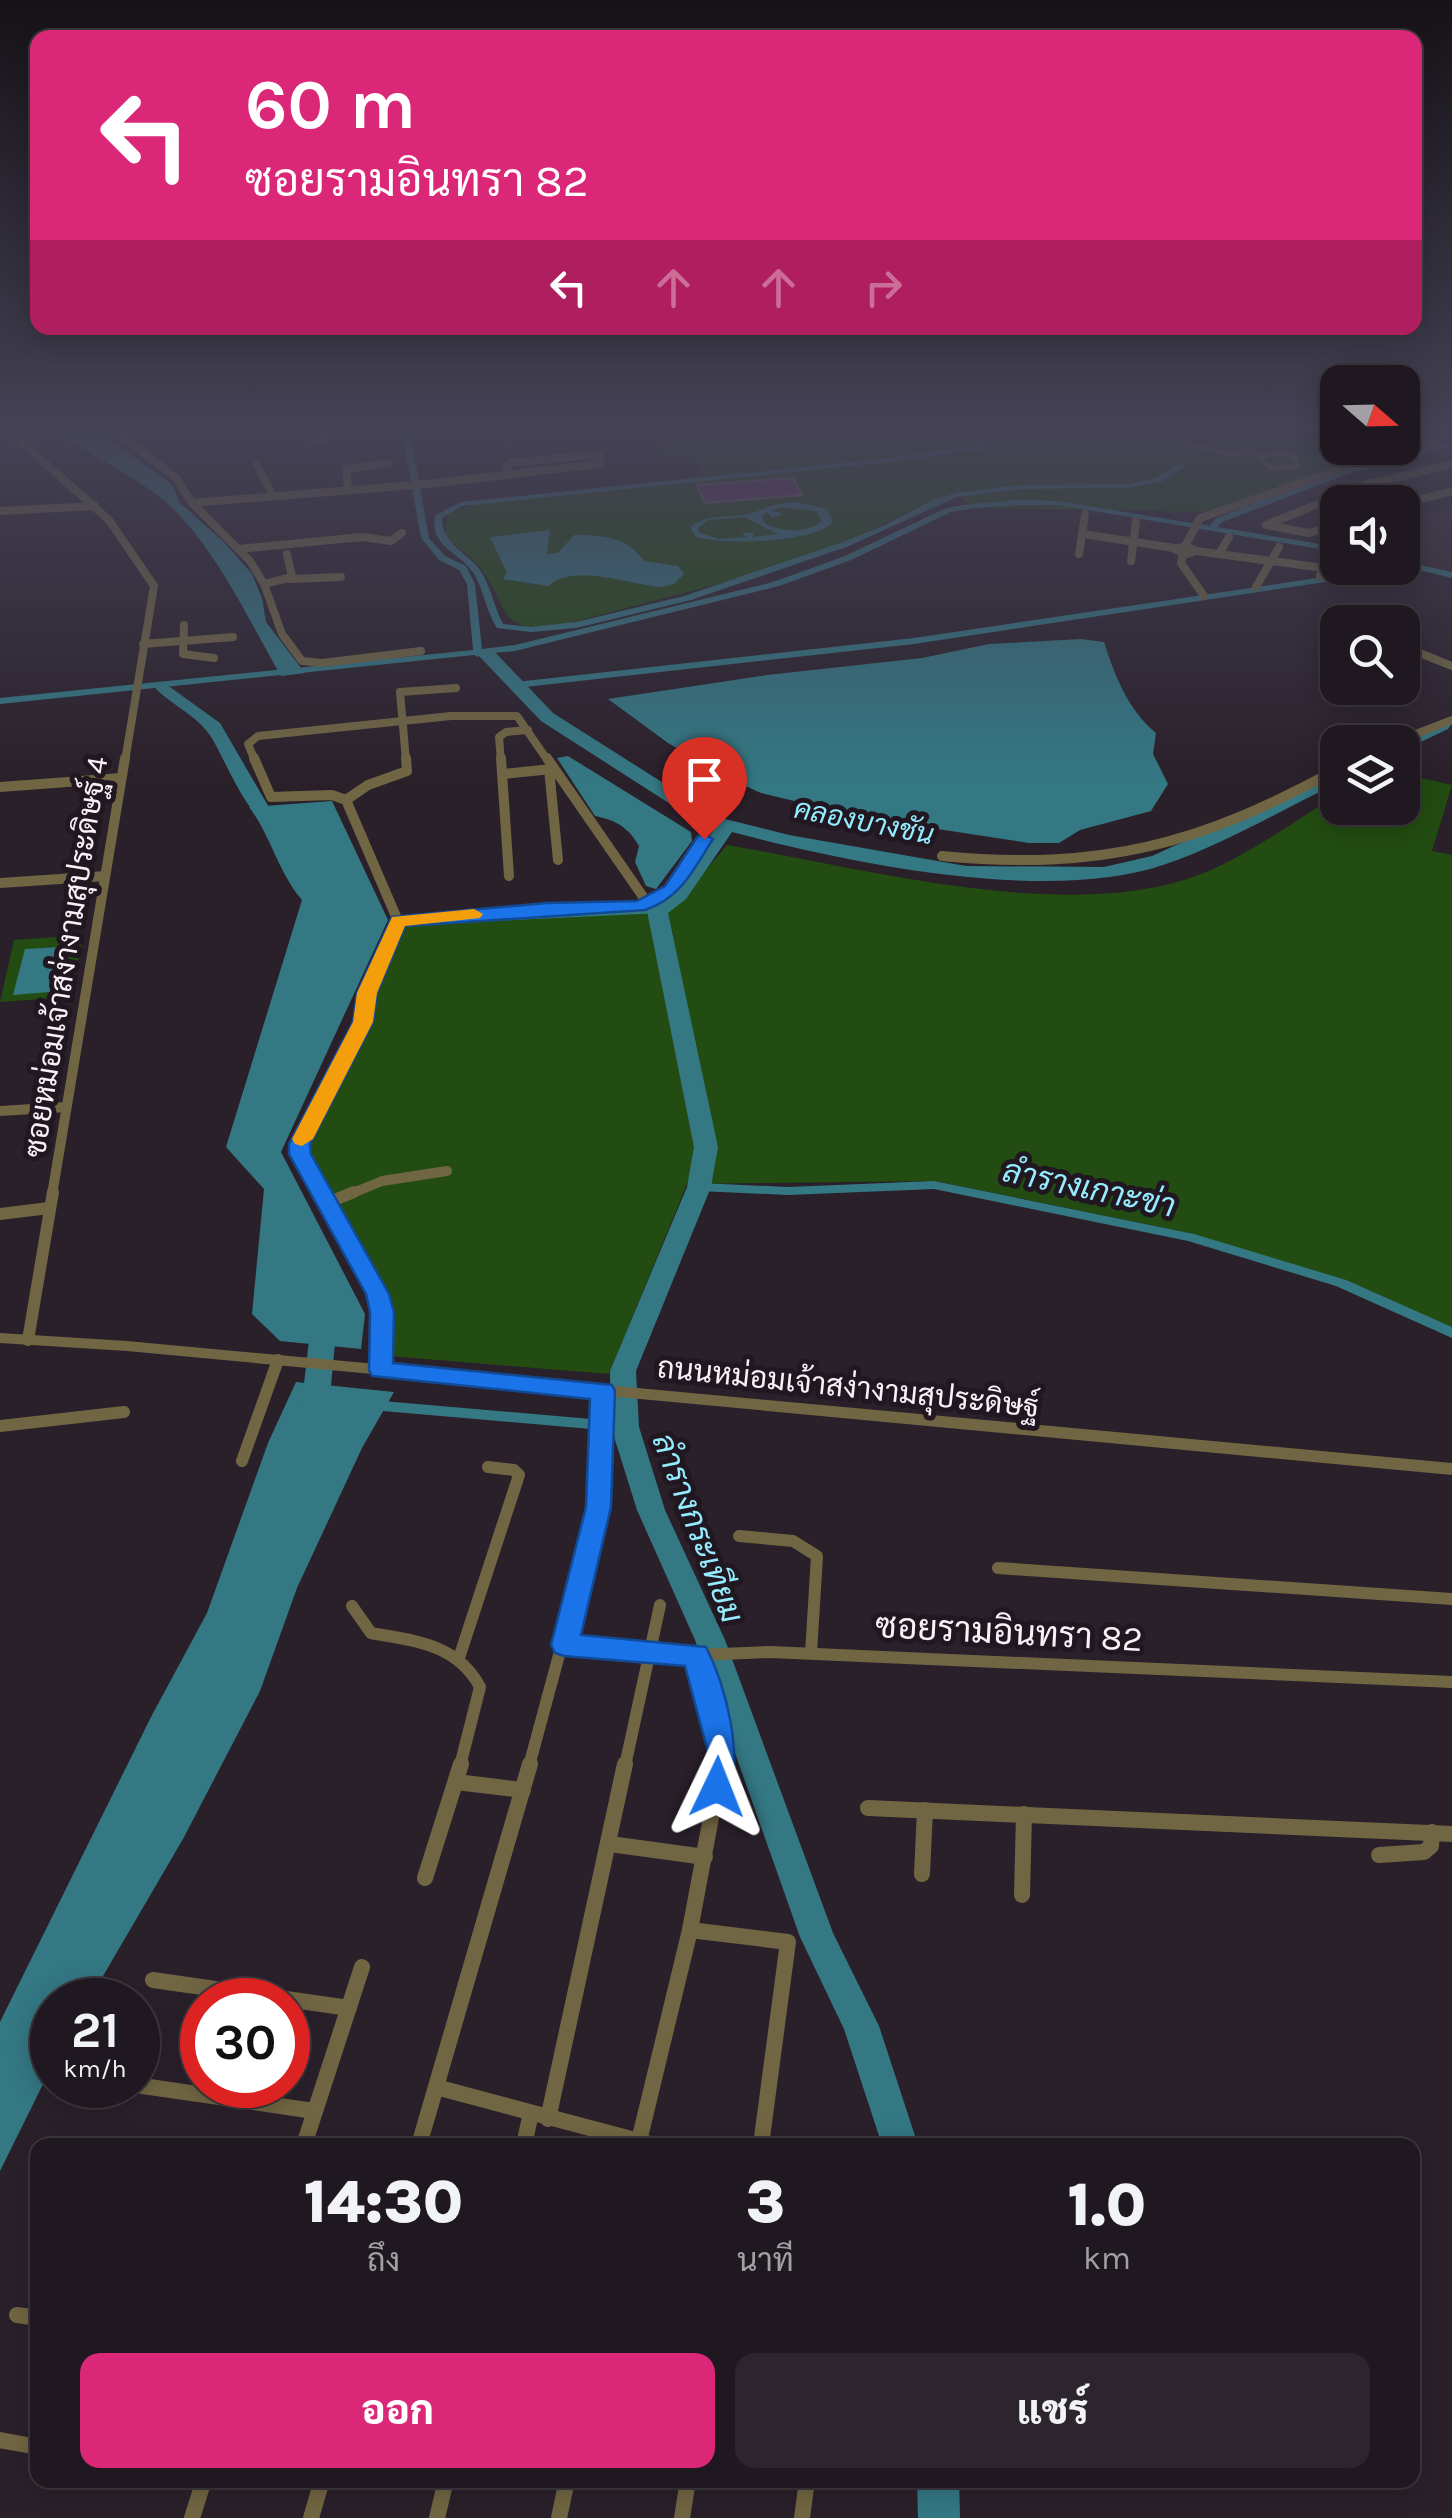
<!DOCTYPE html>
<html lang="th">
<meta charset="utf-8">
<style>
body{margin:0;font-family:Karla,Sarabun,sans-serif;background:#2d252d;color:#f1f3f6;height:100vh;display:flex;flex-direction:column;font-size:38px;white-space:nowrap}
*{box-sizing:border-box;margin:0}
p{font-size:32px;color:#a2a0a5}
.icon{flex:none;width:55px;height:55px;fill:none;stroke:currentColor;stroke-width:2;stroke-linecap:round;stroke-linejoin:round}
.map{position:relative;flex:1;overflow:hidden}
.panel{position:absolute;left:30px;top:2138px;width:1390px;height:350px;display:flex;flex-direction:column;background:#201820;border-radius:20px;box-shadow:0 5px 25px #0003,0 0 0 2px #3d373e}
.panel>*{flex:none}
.top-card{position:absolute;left:30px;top:30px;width:1392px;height:305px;border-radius:20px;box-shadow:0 5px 25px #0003,0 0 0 2px #3d373e;background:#db2777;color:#fff;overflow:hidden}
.needle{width:65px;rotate:110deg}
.tools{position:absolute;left:1320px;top:365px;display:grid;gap:20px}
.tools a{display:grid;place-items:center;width:100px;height:100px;border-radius:20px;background:#201820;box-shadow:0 5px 25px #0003,0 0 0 2px #3d373e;font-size:50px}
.speed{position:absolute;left:30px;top:1978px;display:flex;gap:20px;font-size:50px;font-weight:700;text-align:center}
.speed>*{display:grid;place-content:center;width:130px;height:130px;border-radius:50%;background:#201820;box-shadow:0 5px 25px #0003,0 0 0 2px #3d373e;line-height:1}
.speed small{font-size:25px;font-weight:400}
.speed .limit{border:15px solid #d22;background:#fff;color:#111}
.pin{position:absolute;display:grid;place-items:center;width:85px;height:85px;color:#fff;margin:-102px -42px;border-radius:50% 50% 50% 0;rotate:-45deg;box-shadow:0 0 10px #0007}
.pin .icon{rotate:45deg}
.me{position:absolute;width:110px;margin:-55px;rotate:2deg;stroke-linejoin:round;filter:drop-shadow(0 0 8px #0008)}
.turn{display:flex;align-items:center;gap:35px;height:210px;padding:0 50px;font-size:45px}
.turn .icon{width:130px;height:130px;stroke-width:2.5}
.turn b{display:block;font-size:70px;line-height:85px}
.lanes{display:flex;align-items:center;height:95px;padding:0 50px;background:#0003;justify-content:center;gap:50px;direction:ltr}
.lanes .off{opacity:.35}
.eta{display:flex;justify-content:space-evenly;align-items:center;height:170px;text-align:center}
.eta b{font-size:60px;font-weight:800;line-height:70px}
.button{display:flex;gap:20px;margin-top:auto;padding:20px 50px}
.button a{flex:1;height:115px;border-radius:20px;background:#db2777;color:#fff;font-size:40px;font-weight:800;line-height:115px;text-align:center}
.button a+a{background:#2d252d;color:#f1f3f6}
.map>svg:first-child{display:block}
.commercial{fill:#38252d}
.green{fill:#224c11}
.water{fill:#347884;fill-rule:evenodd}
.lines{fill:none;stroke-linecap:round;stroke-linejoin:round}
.canal{fill:#347884;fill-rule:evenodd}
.river{fill:#347884;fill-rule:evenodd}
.building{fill:#6f3470;stroke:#6d626d;stroke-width:2.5}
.pedestrian{stroke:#716643;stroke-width:5}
.minor-far3{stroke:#716643;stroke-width:8}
.minor-far2{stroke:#716643;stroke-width:10}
.minor-far1{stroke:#716643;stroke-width:12}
.minor{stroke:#716643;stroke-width:16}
.tertiary{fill:#716643;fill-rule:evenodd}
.route{fill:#1a73e8;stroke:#114b97;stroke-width:2.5}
.slow{fill:#f59e0b}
.labels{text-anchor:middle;stroke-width:10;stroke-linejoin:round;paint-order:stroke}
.far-water-label{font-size:28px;font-style:italic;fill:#94ecfe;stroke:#211721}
.street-label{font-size:30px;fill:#f8f1f8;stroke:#211721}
.water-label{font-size:32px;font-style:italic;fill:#94ecfe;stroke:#211721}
.near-street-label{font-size:35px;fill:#f8f1f8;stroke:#211721}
</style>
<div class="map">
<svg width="1452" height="2518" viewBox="0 0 1452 2518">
<rect width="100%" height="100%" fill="#2a202a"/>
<path class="commercial" d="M1452 507V572L1403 559V520Z"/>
<g class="green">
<path d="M638 431H1337L1338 448H1402L1403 435 1406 437 1404 449 1337 465 1216 512 983 508 969 505 954 492 833 547 749 576 561 625C496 635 512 610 481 569 472 557 456 547 444 537L448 514 479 503 704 476 692 457 665 458 652 434H638Z"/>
<path d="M1403 774 1452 785 1432 851 1452 855V1327L1334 1277 1189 1233 935 1181 687 1184 609 1374 389 1356 386 1299 307 1150 369 1024 373 994 409 921 651 910 681 899 727 845C860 868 1039 916 1170 884 1230 870 1286 826 1337 795L1338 808H1402Z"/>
<path d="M83 935 71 997 0 1002 14 940Z"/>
</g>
<g class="water">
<path d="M54 431H98L173 485 179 502 225 543 252 574 262 598 266 622 305 673 281 676C248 619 207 529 153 492 122 469 86 453 54 431Z"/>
<path d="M796 502 827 509 833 522C814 543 724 545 696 537L690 527C708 513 727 519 747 514 768 509 771 503 796 502ZM780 507 816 511 822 521C805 534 784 532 765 524L762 516 767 512 771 517 780 516 781 513 771 511ZM744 517 778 534 752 537 754 532 741 533 747 537 718 539 699 532 698 528 708 520Z"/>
<path d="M550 530 547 554 558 553 574 535C602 535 627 536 644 561L678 566 684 574 674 584 662 587C630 585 575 562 548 586L503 579 507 573 490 537Z"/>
<path d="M1081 639 1104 642C1115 676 1128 710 1156 733L1153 754 1168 784 1151 811 1080 830 1059 843H1029L865 818 761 793 728 778 668 743 608 699 767 675 922 658 989 644Z"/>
<path d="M568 756 691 832 692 841 656 889 646 886 635 862 639 846C629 828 616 820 595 816L557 758Z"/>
<path d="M332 801 388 920 281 1152 365 1314 361 1349 280 1341 252 1314 264 1189 226 1147 302 900C278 872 271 836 249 807Z"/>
<path d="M60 947 50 992 13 995 25 949Z"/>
<path d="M296 1382 394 1392 362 1448 297 1588 260 1691 183 1839 89 2000H52V2066L0 2171V2022L151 1717 207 1613 268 1443Z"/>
</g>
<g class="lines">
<g class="canal">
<path d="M402 431H410L429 538 445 556 466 566 475 584 482 649 515 645 773 582 845 556 946 508 962 505 1017 500 1058 501 1210 526 1216 518 1342 470 1440 446 1418 437V433H1424L1451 447 1348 474 1222 522 1217 527 1338 547V552L1058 505H1017L976 508 951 512 851 560 779 586 515 651 483 654 478 657 474 655 0 704V698L473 650 467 584 459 570 439 560 421 538Z"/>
<path d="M968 431H976L987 443 985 449 890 462 463 506 442 518C442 545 466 551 480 570 491 586 494 607 503 624L531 627 576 622 684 596 843 542 885 525 933 500 955 493 1019 485 1129 484 1155 478 1179 464 1186 466 1161 482 1129 488 1019 489 957 497 849 546 691 600 576 628 531 632 497 628C486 611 484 591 474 574 460 551 429 548 435 515L461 502 890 458 979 445Z"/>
<path d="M1402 561 1452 572V578L1402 566Z"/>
<path d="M1384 568H1402L1398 571 914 644 516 688 511 685 516 682 914 638Z"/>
<path d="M657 908 663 911 661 913 473 922 467 919 473 916Z"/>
<path d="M934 1181 1194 1234 1346 1280 1452 1327V1338L1336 1286 1188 1241 934 1189 788 1195 699 1191 692 1187 699 1183 788 1187Z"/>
<path d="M371 1400 625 1422 630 1423 632 1427 630 1431 625 1432 371 1410 366 1409 364 1405 366 1401Z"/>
</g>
<g class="river">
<path d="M480 649H492L553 713 717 817 789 835 966 866 1104 867 1152 856 1338 771V783C1281 810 1224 844 1166 864 1050 905 849 863 732 832L686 899 668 913 718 1147 711 1187 636 1371 639 1427 665 1510 725 1640 833 1933 879 2026 918 2145H882L844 2029 800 1937 695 1640 637 1510 611 1427 610 1371 687 1187 694 1147 647 911 672 891 715 828 703 825 541 721 480 657Z"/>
<path d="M163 682 220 723 270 809 291 824V832C252 839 227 759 209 734 196 715 170 704 154 687Z"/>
<path d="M1442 720 1451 725 1448 729 1408 748 1402 749V742H1394Z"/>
<path d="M316 1306 325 1309 336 1332 328 1418 324 1425H304L300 1418 310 1332 303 1315 307 1309Z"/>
<path d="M917 2480H959L960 2518H918Z"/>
</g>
</g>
<path class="building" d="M793 478 802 495 705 503 697 485Z"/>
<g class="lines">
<path class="pedestrian" d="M1184 443 1230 454 1253 452 1271 468 1297 466 1296 459 1287 454 1260 455"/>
<g class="minor-far3">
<path d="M9 431 109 520 154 586 125 761"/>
<path d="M116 431 176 478 192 503 250 561 264 584 282 634 302 661 322 663 421 651"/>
<path d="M120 435 162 431"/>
<path d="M315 439 326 437 324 431"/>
<path d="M257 465 273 496"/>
<path d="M509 473 506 466 511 463 591 455 600 456 599 464"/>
<path d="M348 490 346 469 388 463"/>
<path d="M192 503 427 484 599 464"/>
<path d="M1402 504 1452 491"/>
<path d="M0 511 95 506"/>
<path d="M1338 524 1309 533 1266 525 1365 485 1452 464"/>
<path d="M1083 534 1174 548"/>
<path d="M1185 546 1196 551 1187 554 1174 549Z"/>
<path d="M1185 546 1200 518 1344 468 1436 444 1402 431"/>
<path d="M239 549 362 537 391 541 402 533"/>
<path d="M1196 551 1324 568"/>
<path d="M1079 554 1085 514"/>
<path d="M1183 554 1181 563 1204 596"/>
<path d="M1219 554 1229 537"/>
<path d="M1131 561 1136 521"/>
<path d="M1320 576 1329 558"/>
<path d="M290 579 341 577"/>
<path d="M264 584 292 577 287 554"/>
<path d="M1256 587 1279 547"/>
<path d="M184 625 183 654 214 658"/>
<path d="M143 644 233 637"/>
<path d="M1402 646 1452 666"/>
<path d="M1395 742 1452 720"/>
<path d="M255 761 248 744 258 736 451 716H517L548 761"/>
<path d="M406 761 400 692 456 688"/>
<path d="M501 761 499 737 506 732 528 730"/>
</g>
<g class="minor-far2">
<path d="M254 758 271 797 332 795 346 800 398 921"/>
<path d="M501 758 509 876"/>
<path d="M549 769 558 860"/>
<path d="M502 774 552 769"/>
<path d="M0 787 121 778"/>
<path d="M346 800 368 785 407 771 406 758"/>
<path d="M942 856C1102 871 1198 845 1338 769"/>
<path d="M0 883 105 876"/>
<path d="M644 904 672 889 704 839"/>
<path d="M398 921 546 908 639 907 646 901 547 758"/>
<path d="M0 1111 66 1107"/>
<path d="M52 1195 125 758"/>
<path d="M323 1195 300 1154V1145L363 1023 367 993 398 921"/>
<path d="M348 1195 382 1181 447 1171"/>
</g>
<g class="minor-far1">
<path d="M321 1192 378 1294 382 1312 381 1370"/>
<path d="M327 1203 354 1192"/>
<path d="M0 1214 49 1208"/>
<path d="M28 1340 53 1192"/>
<path d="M0 1426 124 1412"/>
<path d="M242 1461 278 1360"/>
<path d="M739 1536 793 1541 817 1556 811 1653"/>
<path d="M998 1568 1452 1599"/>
<path d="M352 1606 371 1633C415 1641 457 1644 480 1687L460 1766"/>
<path d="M564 1645 696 1655 771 1652 1452 1682"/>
<path d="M696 1655 723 1752 720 1766"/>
<path d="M459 1658 519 1475 514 1470 488 1467"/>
<path d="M529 1766 599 1507 603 1391"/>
<path d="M625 1766 660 1605"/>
</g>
<g class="minor">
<path d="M456 1782 523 1790"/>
<path d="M868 1808 1452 1834"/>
<path d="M610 1844 705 1857"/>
<path d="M1379 1855 1424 1852 1431 1846 1432 1832"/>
<path d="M922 1874 925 1810"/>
<path d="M425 1878 461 1764"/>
<path d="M1022 1895 1024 1814"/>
<path d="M690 1930 788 1942 761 2145"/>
<path d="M153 1980 349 2008"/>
<path d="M136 2085 314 2111"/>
<path d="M436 2087 654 2145"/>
<path d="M548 2119 625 1764"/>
<path d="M304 2145 362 1967"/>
<path d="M419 2145 530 1764"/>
<path d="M524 2145 531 2113"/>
<path d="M638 2145 690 1930 721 1764"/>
<path d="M17 2315 38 2318"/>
<path d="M0 2440 38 2447"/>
<path d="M192 2518 204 2480"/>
<path d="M311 2518 322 2480"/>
<path d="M437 2518 446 2480"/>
<path d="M559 2518 567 2480"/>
<path d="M682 2518 688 2480"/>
<path d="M802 2518 807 2480"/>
</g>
<path class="tertiary" d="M0 1333 127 1341 1452 1463V1475L127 1351 0 1343Z"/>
</g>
<linearGradient id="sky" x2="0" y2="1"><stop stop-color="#171217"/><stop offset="0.55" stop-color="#444255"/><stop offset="1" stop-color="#444255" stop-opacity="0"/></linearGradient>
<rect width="1452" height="783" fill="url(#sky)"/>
<path class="route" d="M704 834 713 839C693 870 681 898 645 910L405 926 377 993 373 1022 310 1144 311 1154 389 1294 394 1312 393 1363 612 1385 615 1391 611 1507 581 1635 706 1647C725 1684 745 1758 727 1796L717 1800 707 1796 702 1787 708 1752 685 1666 564 1656 555 1653 551 1645 586 1507 590 1399 372 1376 369 1370 370 1312 366 1294 289 1154V1144L353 1022 357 993 392 917 546 903 637 901 665 886 698 836Z"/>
<path class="slow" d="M474 909 483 914 480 918 405 926 377 993 373 1022 313 1139 302 1146 295 1144 292 1139 353 1022 357 993 392 917Z"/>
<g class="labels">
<g class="far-water-label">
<text transform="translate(864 821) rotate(11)" y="10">คลองบางชัน</text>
</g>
<g class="street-label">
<text transform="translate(66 957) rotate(-81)" y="10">ซอยหม่อมเจ้าสง่างามสุประดิษฐ์ 4</text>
<text transform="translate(848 1387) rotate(6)" y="10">ถนนหม่อมเจ้าสง่างามสุประดิษฐ์</text>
</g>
<g class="water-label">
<text transform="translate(1089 1188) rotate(12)" y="11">ลำรางเกาะข่า</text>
<text transform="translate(698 1528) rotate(69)" y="11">ลำรางกระเทียม</text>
</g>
<g class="near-street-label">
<text transform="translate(1009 1632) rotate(3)" y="12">ซอยรามอินทรา 82</text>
</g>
</g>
</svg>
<div class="tools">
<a><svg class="needle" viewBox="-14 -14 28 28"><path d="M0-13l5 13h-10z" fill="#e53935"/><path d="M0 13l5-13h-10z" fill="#a2a0a5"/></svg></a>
<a><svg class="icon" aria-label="sound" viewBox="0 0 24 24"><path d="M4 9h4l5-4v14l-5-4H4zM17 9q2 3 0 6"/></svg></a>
<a><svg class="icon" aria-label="search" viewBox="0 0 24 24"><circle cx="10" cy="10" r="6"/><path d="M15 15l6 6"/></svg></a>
<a><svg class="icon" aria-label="layers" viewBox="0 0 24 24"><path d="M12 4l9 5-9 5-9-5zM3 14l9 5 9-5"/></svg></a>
</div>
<div class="speed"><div>21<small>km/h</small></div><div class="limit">30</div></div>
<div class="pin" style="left:704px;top:839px;background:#d93025"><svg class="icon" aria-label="arrive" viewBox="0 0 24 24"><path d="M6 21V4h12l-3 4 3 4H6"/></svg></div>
<svg class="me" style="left:717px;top:1787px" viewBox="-20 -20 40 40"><path d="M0-17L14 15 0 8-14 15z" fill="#1a73e8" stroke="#fff" stroke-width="4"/></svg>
<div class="top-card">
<div class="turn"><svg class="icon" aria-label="left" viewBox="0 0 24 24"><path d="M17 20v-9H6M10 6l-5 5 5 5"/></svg><div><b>60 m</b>ซอยรามอินทรา 82</div></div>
<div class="lanes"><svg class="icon" aria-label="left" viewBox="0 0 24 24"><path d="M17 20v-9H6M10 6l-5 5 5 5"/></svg><svg class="icon off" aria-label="ahead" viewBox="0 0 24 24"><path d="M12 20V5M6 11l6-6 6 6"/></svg><svg class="icon off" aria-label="ahead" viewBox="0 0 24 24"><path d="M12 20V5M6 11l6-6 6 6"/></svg><svg class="icon off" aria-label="right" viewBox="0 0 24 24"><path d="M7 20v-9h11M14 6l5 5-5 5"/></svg></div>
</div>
<section class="panel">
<div class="eta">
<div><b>14:30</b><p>ถึง</p></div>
<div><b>3</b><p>นาที</p></div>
<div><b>1.0</b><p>km</p></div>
</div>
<div class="button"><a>ออก</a><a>แชร์</a></div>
</section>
</div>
